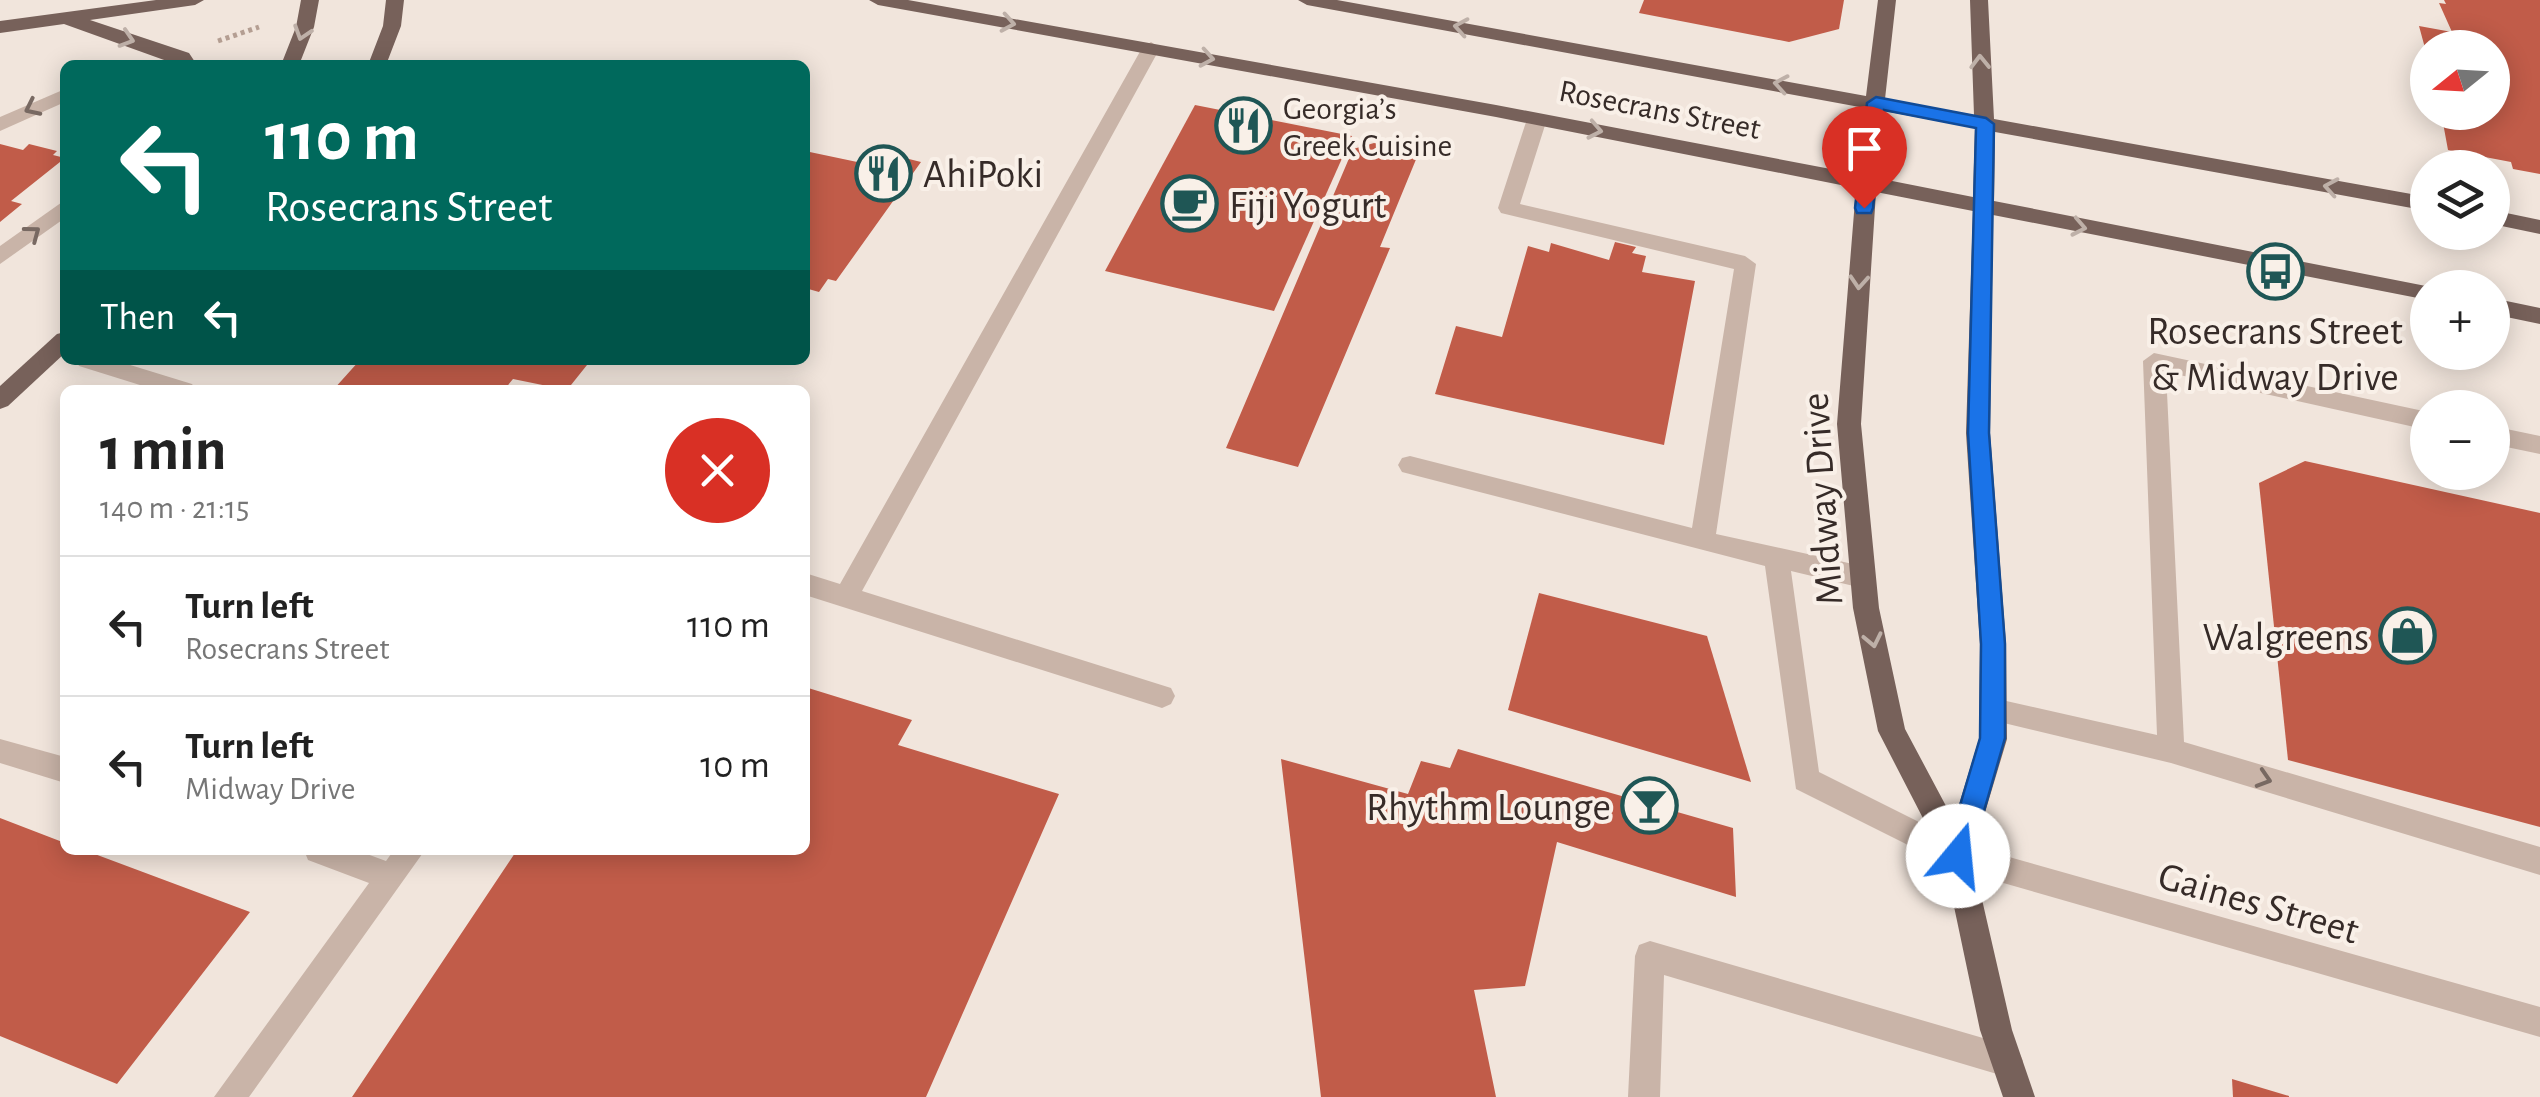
<!DOCTYPE html>
<meta charset="utf-8">
<style>
body{margin:0;font-family:"Alegreya Sans",sans-serif;background:#f2f2f2;color:#222;height:100vh;display:flex;flex-direction:column;font-size:38px;white-space:nowrap}
*{box-sizing:border-box;margin:0}
p{font-size:32px;color:#767676}
.icon{flex:none;width:55px;height:55px;fill:none;stroke:currentColor;stroke-width:2;stroke-linecap:round;stroke-linejoin:round}
.map{position:relative;flex:1;overflow:hidden}
.side{position:absolute;left:60px;top:385px;width:750px;height:470px;display:flex;flex-direction:column;background:#fff;border-radius:15px;box-shadow:0 5px 25px #0003}
.side>*{flex:none}
.guide{position:absolute;left:60px;top:60px;width:750px;height:305px;border-radius:15px;box-shadow:0 5px 25px #0003;background:#00695c;color:#fff;overflow:hidden}
.needle{width:65px;rotate:252deg}
.controls{position:absolute;left:2410px;top:30px;display:grid;gap:20px}
.controls a{display:grid;place-items:center;width:100px;height:100px;border-radius:50%;background:#fff;box-shadow:0 5px 25px #0003;font-size:50px}
.pin{position:absolute;display:grid;place-items:center;width:85px;height:85px;color:#fff;margin:-102px -42px;border-radius:50% 50% 50% 0;rotate:-45deg;box-shadow:0 0 10px #0007}
.pin .icon{rotate:45deg}
.me{position:absolute;width:110px;margin:-55px;rotate:17deg;stroke-linejoin:round;filter:drop-shadow(0 0 8px #0008)}
.turn{display:flex;align-items:center;gap:35px;height:210px;padding:0 40px;font-size:45px}
.turn .icon{width:130px;height:130px;stroke-width:2.5}
.turn b{display:block;font-size:70px;line-height:85px}
.then{display:flex;align-items:center;height:95px;padding:0 40px;background:#0003;gap:20px;font-size:38px}
.round{display:grid;place-items:center;flex:none;width:105px;height:105px;border-radius:52px;background:#f2f2f2}
.headline{display:flex;align-items:center;justify-content:space-between;height:170px;padding:0 40px}
h1{font-size:60px;font-weight:600;line-height:75px}
ul{padding:0;list-style:none}
li{display:flex;align-items:center;gap:30px;height:140px;padding:0 40px;border-top:2px solid #e0e0e0}
li div{flex:1}
li b{display:block;font-size:38px}
li em{font-style:normal}
.map>svg:first-child{display:block}
.building{fill:#c15c49}
.lines{fill:none;stroke-linecap:round;stroke-linejoin:round}
.path{stroke:#b49e92;stroke-width:5;stroke-dasharray:4 4;stroke-linecap:butt}
.minor{fill:#c9b4a8;fill-rule:evenodd}
.major{fill:#77615a;fill-rule:evenodd}
.oneway{stroke:#beb0a8}
.oneway2{stroke:#786962}
.route{fill:#1a73e8;stroke:#114b97;stroke-width:2.5}
.labels{text-anchor:middle;stroke-width:8;stroke-linejoin:round;paint-order:stroke}
.far-poi-label{font-size:32px;fill:#362b28;stroke:#f9f0e8;text-anchor:start}
.far-street-label{font-size:32px;fill:#362b28;stroke:#f9f0e8}
.poi-label{font-size:40px;fill:#362b28;stroke:#f9f0e8;text-anchor:start}
.street-label{font-size:40px;fill:#362b28;stroke:#f9f0e8}
</style>
<div class="map">
<svg width="2540" height="1097" viewBox="0 0 2540 1097">
<rect width="100%" height="100%" fill="#f1e5dc"/>
<g class="building">
<path d="M1644 0H1844L1839 29 1789 42 1639 13Z"/>
<path d="M2444 0H2540V174L2513 169 2511 162 2448 150 2441 112H2492V48H2425L2419 26 2452 32 2439 3 2446 4Z"/>
<path d="M1195 105 1352 136 1274 311 1105 271Z"/>
<path d="M1374 143 1400 148 1417 157 1380 247 1390 248 1298 467 1226 448 1353 149Z"/>
<path d="M0 144 23 150 29 144 57 151 53 155 65 158 11 201 22 204 0 222Z"/>
<path d="M873 150 921 162 836 281 828 279 819 292 805 288V151L862 163Z"/>
<path d="M1615 242 1636 247 1632 253 1646 256 1642 272 1695 281 1664 445 1435 394 1456 326 1502 337 1528 246 1549 252 1551 243 1609 260Z"/>
<path d="M360 360H591L567 390 513 379 504 390H333Z"/>
<path d="M2305 461 2540 513V827L2288 760 2259 483Z"/>
<path d="M1539 593 1707 636 1751 782 1508 710Z"/>
<path d="M805 687 912 720 898 745 1059 794 926 1097H352L517 850H805Z"/>
<path d="M1458 749 1733 828 1736 897 1557 842 1525 986 1474 990 1496 1097H1321L1281 759 1408 794 1421 761 1450 768Z"/>
<path d="M0 818 65 843V850H84L250 912 117 1084 0 1036Z"/>
<path d="M2232 1079 2289 1096V1097H2233Z"/>
</g>
<g class="lines">
<path class="path" d="M218 41 259 27"/>
<g class="minor">
<path d="M1151 42 1160 48 862 591 1171 688 1175 696 1171 704 1162 708 805 595V573L840 584 1142 48Z"/>
<path d="M65 89V102L0 131V117Z"/>
<path d="M1537 113 1547 119 1520 204 1745 256 1756 264 1716 534 1862 566 1871 570 1875 577 1871 584 1862 588 1791 571 1819 772 1963 844 2540 1007V1037L1958 870 1796 789 1765 566 1402 472 1398 465 1402 458 1410 456 1692 528 1734 269 1501 213 1498 208 1527 119Z"/>
<path d="M65 200V218L0 264V246Z"/>
<path d="M2154 353 2428 412V430L2166 372 2184 742 2540 847V875L2171 763 1983 718 1979 710 1983 702 1993 698 2157 735 2143 361Z"/>
<path d="M76 360H114L192 384 196 390H156L79 366Z"/>
<path d="M2492 426 2540 436V454L2492 444Z"/>
<path d="M0 739 65 757V783L0 763Z"/>
<path d="M304 850H356L386 861 394 850H425L249 1097H214L369 883 308 860Z"/>
<path d="M1650 941 2007 1045 2018 1050 2023 1061 2018 1072 2007 1077 1664 975 1660 1097H1628L1635 956 1639 945Z"/>
</g>
<g class="major">
<path d="M156 0H204L195 5 90 20 189 53 197 65H178L64 24 0 33V21Z"/>
<path d="M301 0H319L314 27 299 65H281L296 27Z"/>
<path d="M386 0H404L401 26 386 65H368L383 26Z"/>
<path d="M869 0H908L1496 105 1857 174 1865 108 1307 5 1298 0H1337L1866 96 1878 0H1896L1885 99 1974 115 1970 0H1988L1994 119 2428 197V211L1995 132 1994 201 2436 288H2428V300L1993 215 1990 433 2006 644 2007 739 1972 856 2012 1030 2035 1097H2003L1980 1030 1944 859 1878 731 1853 608 1837 424 1856 188 1496 117 878 5ZM1884 111 1975 128 1973 197 1877 178ZM1876 192 1973 211 1966 433 1980 644 1979 739 1954 821 1905 729 1879 608 1861 424Z"/>
<path d="M2492 210 2540 220V234L2492 224Z"/>
<path d="M2492 298 2540 308V324L2492 314Z"/>
<path d="M65 332V353L8 406 0 409V386L57 334Z"/>
</g>
</g>
<defs><path id="oneway-chevron" d="M-2-3.5L2.5 0L-2 3.5" fill="none" stroke-width="1.6" stroke-linecap="round" stroke-linejoin="round" transform="scale(2.5)"/></defs>
<g class="oneway">
<use href="#oneway-chevron" transform="translate(1008 23) rotate(10)"/>
<use href="#oneway-chevron" transform="translate(1461 27) rotate(-170)"/>
<use href="#oneway-chevron" transform="translate(302 33) rotate(108)"/>
<use href="#oneway-chevron" transform="translate(127 39) rotate(18)"/>
<use href="#oneway-chevron" transform="translate(1207 58) rotate(10)"/>
<use href="#oneway-chevron" transform="translate(1980 62) rotate(-91)"/>
<use href="#oneway-chevron" transform="translate(1781 84) rotate(-170)"/>
<use href="#oneway-chevron" transform="translate(1595 130) rotate(11)"/>
<use href="#oneway-chevron" transform="translate(2331 187) rotate(-170)"/>
<use href="#oneway-chevron" transform="translate(2079 227) rotate(11)"/>
<use href="#oneway-chevron" transform="translate(1859 282) rotate(94)"/>
<use href="#oneway-chevron" transform="translate(1873 640) rotate(78)"/>
</g>
<g class="oneway2">
<use href="#oneway-chevron" transform="translate(32 108) rotate(154)"/>
<use href="#oneway-chevron" transform="translate(33 233) rotate(-37)"/>
<use href="#oneway-chevron" transform="translate(2264 779) rotate(17)"/>
</g>
<path class="route" d="M1876 97 1986 118 1994 124 1989 433 2005 644V738L1971 856 1967 865 1958 868 1948 865 1945 856 1980 738 1981 644 1968 433 1976 128 1884 110 1873 208 1871 213H1857L1855 208 1867 103Z"/>
<defs>
<symbol id="restaurant-ring" viewBox="-11 -11 22 22"><circle r="9.5" fill="#f9f0e8" stroke="#1f5655" stroke-width="1.5"/><path d="M-5-6h1v4h1v-4h1v4h1v-4h1v5L-1.5 .5V6h-2V.5L-5-1ZM5-6V6H3V1.5H1.5Q1.5-4 5-6Z" fill="#1f5655"/></symbol>
<symbol id="cafe-ring" viewBox="-11 -11 22 22"><circle r="9.5" fill="#f9f0e8" stroke="#1f5655" stroke-width="1.5"/><path d="M-5.5-4.5H6V0H3Q3 3.5 0 3.5H-2.5Q-5.5 3.5-5.5 0ZM3-3.2v2h1.7v-2ZM-6 4.5H4V6H-6Z" fill="#1f5655"/></symbol>
<symbol id="bus-ring" viewBox="-11 -11 22 22"><circle r="9.5" fill="#f9f0e8" stroke="#1f5655" stroke-width="1.5"/><path d="M-5-6H5V4H4V6H2V4H-2V6H-4V4H-5ZM-3.5-4V0h7V-4ZM-3.5 1.2v1.5H-2V1.2ZM2 1.2v1.5H3.5V1.2Z" fill="#1f5655"/></symbol>
<symbol id="shop-ring" viewBox="-11 -11 22 22"><circle r="9.5" fill="#f9f0e8" stroke="#1f5655" stroke-width="1.5"/><path d="M-5-2.5h2.3a2.7 3.5 0 0 1 5.4 0H5L5.5 6h-11ZM-1.5-2.5h3a1.5 2.3 0 0 0-3 0Z" fill="#1f5655"/></symbol>
<symbol id="bar-ring" viewBox="-11 -11 22 22"><circle r="9.5" fill="#f9f0e8" stroke="#1f5655" stroke-width="1.5"/><path d="M-6-5H6L.8 .8V4.5H3.5V6h-7V4.5H-.8V.8Z" fill="#1f5655"/></symbol>
</defs>
<g fill-rule="evenodd">
<use href="#restaurant-ring" x="1212" y="94" width="63" height="63"/>
<use href="#restaurant-ring" x="852" y="142" width="63" height="63"/>
<use href="#cafe-ring" x="1158" y="172" width="63" height="63"/>
<use href="#bus-ring" x="2244" y="240" width="63" height="63"/>
<use href="#shop-ring" x="2376" y="604" width="63" height="63"/>
<use href="#bar-ring" x="1618" y="774" width="63" height="63"/>
</g>
<g class="labels">
<g class="far-poi-label">
<text x="1283" y="119">Georgia’s<tspan x="1283" dy="37">Greek Cuisine</tspan></text>
</g>
<g class="far-street-label">
<text transform="translate(1660 109) rotate(11)" y="11">Rosecrans Street</text>
</g>
<g class="poi-label">
<text x="923" y="187">AhiPoki</text>
<text x="1229" y="218">Fiji Yogurt</text>
<text x="2275" y="344" text-anchor="middle">Rosecrans Street<tspan x="2275" dy="46">&amp; Midway Drive</tspan></text>
<text x="2369" y="650" text-anchor="end">Walgreens</text>
<text x="1611" y="820" text-anchor="end">Rhythm Lounge</text>
</g>
<g class="street-label">
<text transform="translate(1821 499) rotate(-94)" y="14">Midway Drive</text>
<text transform="translate(2259 902) rotate(16)" y="14">Gaines Street</text>
</g>
</g>
</svg>
<div class="controls">
<a><svg class="needle" viewBox="-14 -14 28 28"><path d="M0-13l5 13h-10z" fill="#e53935"/><path d="M0 13l5-13h-10z" fill="#767676"/></svg></a>
<a><svg class="icon" aria-label="layers" viewBox="0 0 24 24"><path d="M12 4l9 5-9 5-9-5zM3 14l9 5 9-5"/></svg></a>
<a>+</a>
<a>−</a>
</div>
<div class="pin" style="left:1864px;top:208px;background:#d93025"><svg class="icon" aria-label="arrive" viewBox="0 0 24 24"><path d="M6 21V4h12l-3 4 3 4H6"/></svg></div>
<svg class="me" style="left:1958px;top:856px" viewBox="-20 -20 40 40"><circle r="19" fill="#fff"/><path d="M0-13L10 11 0 6-10 11z" fill="#1a73e8"/></svg>
<div class="guide">
<div class="turn"><svg class="icon" aria-label="left" viewBox="0 0 24 24"><path d="M17 20v-9H6M10 6l-5 5 5 5"/></svg><div><b>110 m</b>Rosecrans Street</div></div>
<div class="then">Then<svg class="icon" aria-label="left" viewBox="0 0 24 24"><path d="M17 20v-9H6M10 6l-5 5 5 5"/></svg></div>
</div>
<section class="side">
<div class="headline"><div><h1>1 min</h1><p>140 m · 21:15</p></div><a class="round" style="background:#d93025;color:#fff"><svg class="icon" aria-label="close" viewBox="0 0 24 24"><path d="M6 6l12 12M18 6L6 18"/></svg></a></div>
<ul>
<li><svg class="icon" aria-label="left" viewBox="0 0 24 24"><path d="M17 20v-9H6M10 6l-5 5 5 5"/></svg><div><b>Turn left</b><p>Rosecrans Street</p></div><em>110 m</em></li>
<li><svg class="icon" aria-label="left" viewBox="0 0 24 24"><path d="M17 20v-9H6M10 6l-5 5 5 5"/></svg><div><b>Turn left</b><p>Midway Drive</p></div><em>10 m</em></li>
</ul>
</section>
</div>
